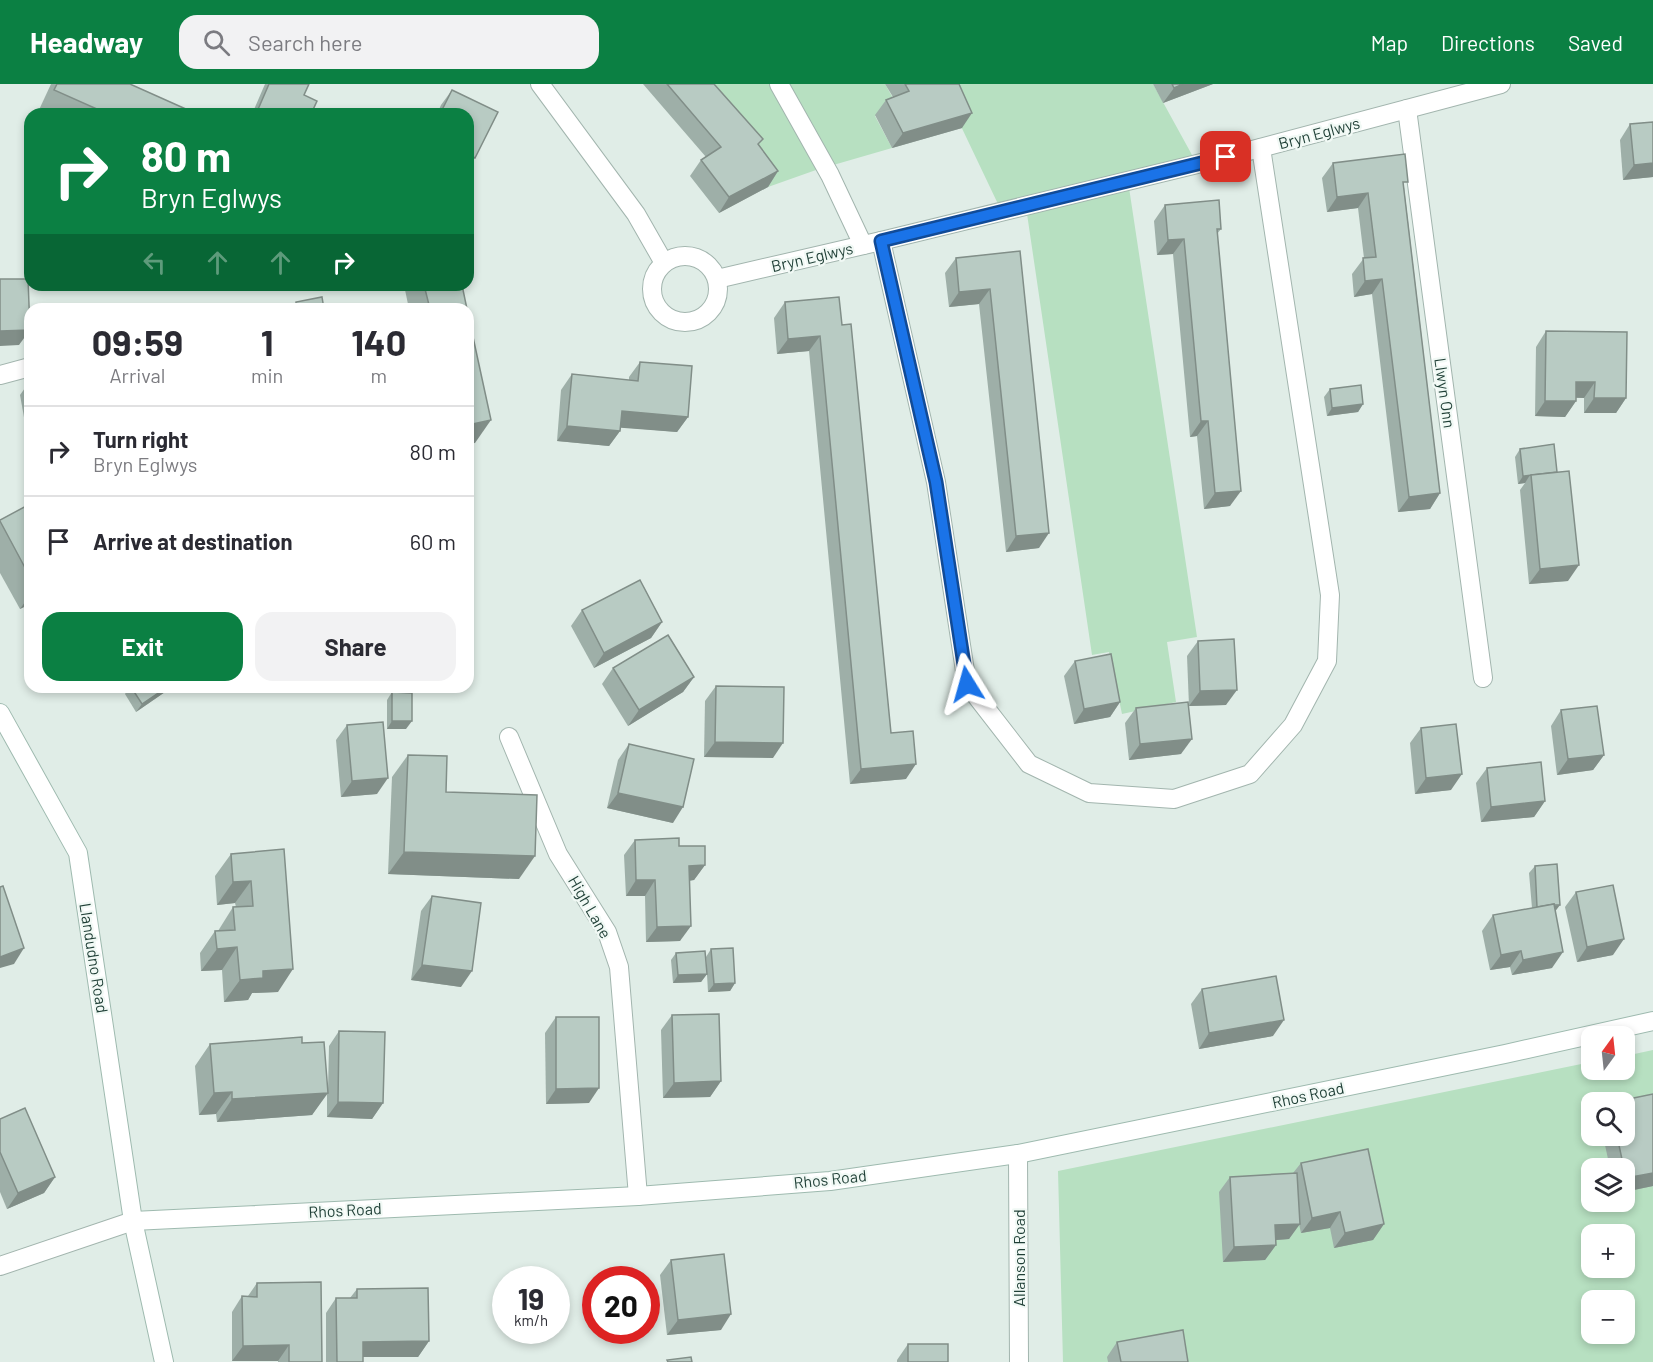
<!DOCTYPE html>
<meta charset="utf-8">
<style>
body{margin:0;font-family:Barlow,sans-serif;background:#f2f2f3;color:#2b2b33;height:100vh;display:flex;flex-direction:column;font-size:22px;white-space:nowrap}
*{box-sizing:border-box;margin:0}
p{font-size:20px;color:#7c7c81}
.icon{flex:none;width:33px;height:33px;fill:none;stroke:currentColor;stroke-width:2;stroke-linecap:round;stroke-linejoin:round}
.map{position:relative;flex:1;overflow:hidden}
.sheet{position:absolute;left:24px;top:219px;width:450px;height:390px;display:flex;flex-direction:column;background:#fff;border-radius:18px;box-shadow:0 3px 9px #0003}
.sheet>*{flex:none}
.guide{position:absolute;left:24px;top:24px;width:450px;height:183px;border-radius:18px;box-shadow:0 3px 9px #0003;background:#0b8043;color:#fff;overflow:hidden}
.needle{width:39px;rotate:15deg}
.controls{position:absolute;left:1581px;top:942px;display:grid;gap:12px}
.controls a{display:grid;place-items:center;width:54px;height:54px;border-radius:12px;background:#fff;box-shadow:0 3px 9px #0003;font-size:30px}
.speed{position:absolute;left:492px;top:1182px;display:flex;gap:12px;font-size:30px;font-weight:700;text-align:center}
.speed>*{display:grid;place-content:center;width:78px;height:78px;border-radius:50%;background:#fff;box-shadow:0 3px 9px #0003;line-height:1}
.speed small{font-size:15px;font-weight:400}
.speed .limit{border:9px solid #d22;background:#fff;color:#111}
.pin{position:absolute;display:grid;place-items:center;width:51px;height:51px;color:#fff;margin:-26px;border-radius:12px;box-shadow:0 3px 9px #0006}
.me{position:absolute;width:66px;margin:-33px;rotate:352deg;stroke-linejoin:round;filter:drop-shadow(0 0 4px #0008)}
.turn{display:flex;align-items:center;gap:21px;height:126px;padding:0 18px;font-size:27px}
.turn .icon{width:78px;height:78px;stroke-width:2.5}
.turn b{display:block;font-size:42px;line-height:51px}
.lanes{display:flex;align-items:center;height:57px;padding:0 18px;background:#0003;justify-content:center;gap:30px;direction:ltr}
.lanes .off{opacity:.35}
.eta{display:flex;justify-content:space-evenly;align-items:center;height:102px;text-align:center}
.eta b{font-size:36px;font-weight:700;line-height:42px}
.primary-button{display:flex;gap:12px;margin-top:auto;padding:12px 18px}
.primary-button a{flex:1;height:69px;border-radius:18px;background:#0b8043;color:#fff;font-size:24px;font-weight:700;line-height:69px;text-align:center}
.primary-button a+a{background:#f2f2f3;color:#2b2b33}
ul{padding:0;list-style:none}
li{display:flex;align-items:center;gap:18px;height:90px;padding:0 18px;border-top:2px solid #e1e1e2}
li div{flex:1}
li b{display:block;font-size:22px}
li em{font-style:normal}
header{display:flex;align-items:center;gap:36px;box-sizing:border-box;height:84px;padding:0 30px;background:#0b8043;color:#fff}
header strong{font-size:28px}
nav{display:flex;gap:33px;margin-inline-start:auto;font-size:21px}
.search{width:420px;height:54px;background:#f2f2f3;display:flex;align-items:center;gap:15px;box-sizing:border-box;padding:0 21px;border-radius:18px;color:#7c7c81;font-size:22px}
.map>svg:first-child{display:block}
.green{fill:#b7e0c1;fill-rule:evenodd}
.lines{fill:none;stroke-linecap:round;stroke-linejoin:round}
.lane-casing{stroke:#a2b5ae;stroke-width:20}
.street-casing{stroke:#a2b5ae;stroke-width:20}
.secondary-casing{stroke:#9ebaaf;stroke-width:20}
.lane{stroke:#fff;stroke-width:18}
.street{stroke:#fff;stroke-width:18}
.secondary{stroke:#fff;stroke-width:18}
.wall{fill:#9eafa8}
.shaded-wall{fill:#818e88}
.building{fill:#b8cbc3;stroke:#818e88;stroke-width:1.5}
.route-casing{stroke:#114b97;stroke-width:15}
.route{stroke:#1a73e8;stroke-width:10}
.labels{text-anchor:middle;stroke-width:4.5;stroke-linejoin:round;paint-order:stroke}
.street-label{font-size:16px;fill:#1f3f36;stroke:#f1f9f5}
</style>
<header>
<strong>Headway</strong>
<div class="search"><svg class="icon" aria-label="search" viewBox="0 0 24 24"><circle cx="10" cy="10" r="6"/><path d="M15 15l6 6"/></svg>Search here</div>
<nav><a>Map</a><a>Directions</a><a>Saved</a></nav>
</header>
<div class="map">
<svg width="1653" height="1278" viewBox="0 0 1653 1278">
<rect width="100%" height="100%" fill="#e0ede7"/>
<g class="green">
<path d="M690 0H885L898 23 875 32 892 64 816 86 768 103Z"/>
<path d="M928 0H1153L1197 80 1128 97 1197 553 1167 558 1176 618 1122 630 1109 568 1092 571 1026 123 998 120 948 15Z"/>
<path d="M1653 966V1278H1063L1058 1087 1591 978 1592 986H1624L1625 972ZM1592 1018H1624V1052H1592ZM1592 1084H1624V1118H1592ZM1592 1150H1624V1184H1592ZM1592 1216H1624V1250H1592Z"/>
</g>
<g class="lines">
<defs>
<path id="lane" d="M881 157 936 398 967 600 1029 680 1089 709 1174 715 1250 690 1293 641 1327 577 1330 511 1261 64"/>
<g id="street">
<path d="M540 0 636 130 664 179"/>
<path d="M779 0 830 91 863 161"/>
<path d="M1407 25 1483 594"/>
<circle cx="685" cy="205" r="33"/>
<path d="M717 195 881 157 1226 73 1501 0"/>
<path d="M0 291 30 283"/>
<path d="M509 653 558 770 607 848 619 883 638 1112"/>
<path d="M1018 1070 1019 1278"/>
<path d="M0 1182 133 1137"/>
</g>
<g id="secondary">
<path d="M0 629 78 769 133 1137 164 1278"/>
<path d="M133 1137 638 1112 830 1097 1018 1070 1505 970 1653 937"/>
</g>
</defs>
<use href="#lane" class="lane-casing"/>
<use href="#street" class="street-casing"/>
<use href="#secondary" class="secondary-casing"/>
<use href="#lane" class="lane"/>
<use href="#street" class="street"/>
<use href="#secondary" class="secondary"/>
</g>
<g class="wall">
<path d="M51 0H130L197 30H43L38 28Z"/>
<path d="M265 0H309L304 11 311 30H252Z"/>
<path d="M643 0H714L778 87 768 103 719 129 690 92 701 76 706 73Z"/>
<path d="M885 0H948L962 44 892 64 875 31 886 16 893 13Z"/>
<path d="M1153 0H1213L1163 19Z"/>
<path d="M452 6 498 28 475 74 468 84V30H437L441 21Z"/>
<path d="M1653 38V93L1623 96 1620 56 1630 40Z"/>
<path d="M1333 79 1404 103 1440 409 1430 425 1398 428 1372 210 1354 213 1352 190 1364 174 1358 124 1327 128 1322 94Z"/>
<path d="M1165 121 1221 145 1217 150 1230 422 1204 425 1197 352 1190 353 1173 170 1157 171 1154 137Z"/>
<path d="M1020 167 1039 464 1006 468 979 220 949 223 945 189 956 174Z"/>
<path d="M404 201H462L467 225H409Z"/>
<path d="M296 218 324 225H291Z"/>
<path d="M785 218 842 241 891 649 906 695 850 700 809 267 777 270 774 234Z"/>
<path d="M1546 247 1626 314 1616 329H1584V314H1576V317L1565 333 1535 332 1536 263Z"/>
<path d="M640 278 688 333 677 348 620 343V347L609 362 557 357 561 306 572 290 629 296V293Z"/>
<path d="M30 297V361H29L20 311Z"/>
<path d="M1330 305 1363 320 1358 328 1327 332 1324 313Z"/>
<path d="M1554 360 1568 497 1529 500 1520 406 1525 399 1518 400 1515 373 1520 365Z"/>
<path d="M30 420V520L20 525 0 489V436Z"/>
<path d="M582 526 662 538 651 554 594 584 571 542Z"/>
<path d="M1198 557 1226 621 1189 622 1187 572Z"/>
<path d="M1075 577 1120 618 1110 633 1074 640 1064 592Z"/>
<path d="M613 584 694 593 683 608 628 642 602 600Z"/>
<path d="M716 602 773 674 704 673 705 617Z"/>
<path d="M129 603H169L165 608 136 628 125 610Z"/>
<path d="M392 608 406 645H387V616Z"/>
<path d="M1136 624 1181 670 1129 676 1125 639Z"/>
<path d="M1561 626 1604 671 1593 686 1557 691 1551 642Z"/>
<path d="M347 641 377 710 341 713 336 656Z"/>
<path d="M1421 644 1451 706 1415 710 1410 659Z"/>
<path d="M629 660 673 739 607 724 618 676Z"/>
<path d="M408 671 446 708 519 795 388 790 392 693Z"/>
<path d="M1487 684 1545 717 1534 733 1481 738 1476 699Z"/>
<path d="M635 756 679 762 705 781 694 796 690 797 680 857 646 858 645 812H626L624 771Z"/>
<path d="M284 765 278 908 252 909 248 916 224 918 222 886 201 887 200 869 215 847H218L233 823H236L235 819 217 821 215 792 231 770Z"/>
<path d="M1535 782 1555 827 1552 884 1512 891 1510 883 1490 886 1482 847 1493 831 1532 824 1529 789Z"/>
<path d="M1576 808 1613 871 1577 878 1565 823Z"/>
<path d="M432 812 461 903 411 896 421 827Z"/>
<path d="M711 865 735 899 730 907 708 908 706 873Z"/>
<path d="M676 869 707 890 701 898 673 899 671 876Z"/>
<path d="M1202 905 1273 952 1199 965 1191 920Z"/>
<path d="M672 931 721 997 710 1013 663 1014 661 946Z"/>
<path d="M556 933 589 1019 546 1020 545 949Z"/>
<path d="M339 947 383 1019 372 1035 327 1033V1009L312 1031 217 1038 216 1030 199 1031 195 982 210 960 328 1006 329 962Z"/>
<path d="M1653 1010V1102L1624 1108V1084H1610L1603 1052H1624Z"/>
<path d="M0 1035 55 1093 44 1109 7 1125 0 1108Z"/>
<path d="M1301 1079 1384 1140 1373 1156 1334 1164 1330 1144 1301 1149 1299 1140 1289 1155 1276 1156V1161L1265 1176 1223 1178 1219 1108 1230 1093 1293 1089Z"/>
<path d="M671 1176 721 1246 667 1251 660 1191Z"/>
<path d="M257 1199 322 1278H278V1277H232V1228L242 1212H248Z"/>
<path d="M357 1205 429 1257 418 1273H363V1278H326V1229L336 1214H350Z"/>
<path d="M1117 1258 1188 1278H1108L1107 1273Z"/>
<path d="M908 1260 948 1278H897V1276Z"/>
</g>
<g class="shaded-wall">
<path d="M1183 0H1213L1163 19 1174 4Z"/>
<path d="M972 29 962 44 892 64 903 49Z"/>
<path d="M1653 79V93L1623 96 1634 81Z"/>
<path d="M778 87 768 103 719 129 729 113Z"/>
<path d="M1368 109 1358 124 1327 128 1337 113Z"/>
<path d="M1184 155 1173 170 1157 171 1168 156Z"/>
<path d="M1382 195 1372 210 1354 213 1365 197Z"/>
<path d="M990 205 979 220 949 223 959 208Z"/>
<path d="M30 246 19 261 0 262V247Z"/>
<path d="M820 252 809 267 777 270 788 255Z"/>
<path d="M1576 298H1595L1584 314 1566 313Z"/>
<path d="M1594 314H1626L1616 329H1584Z"/>
<path d="M1545 317H1576L1565 333 1535 332Z"/>
<path d="M1363 320 1358 328 1327 332 1332 324Z"/>
<path d="M622 327 688 333 677 348 611 343Z"/>
<path d="M491 336 475 359 468 360V341Z"/>
<path d="M1201 337H1208L1197 352 1190 353Z"/>
<path d="M567 342 620 347 609 362 557 357Z"/>
<path d="M1530 391 1525 399 1518 400 1523 392Z"/>
<path d="M1241 407 1230 422 1204 425 1215 409Z"/>
<path d="M1440 409 1430 425 1398 428 1409 413Z"/>
<path d="M1049 449 1039 464 1006 468 1016 452Z"/>
<path d="M1579 481 1568 497 1529 500 1540 485Z"/>
<path d="M30 511V520L20 525Z"/>
<path d="M662 538 651 554 594 584 604 569Z"/>
<path d="M694 593 683 608 628 642 639 626Z"/>
<path d="M167 603H169L165 608 136 628 142 620Z"/>
<path d="M1237 606 1226 621 1189 622 1200 607Z"/>
<path d="M1120 618 1110 633 1074 640 1084 625Z"/>
<path d="M392 637H412L406 645H387Z"/>
<path d="M1192 655 1181 670 1129 676 1140 660Z"/>
<path d="M715 658 783 659 773 674 704 673Z"/>
<path d="M1604 671 1593 686 1557 691 1568 675Z"/>
<path d="M916 680 906 695 850 700 861 685Z"/>
<path d="M1462 690 1451 706 1415 710 1426 694Z"/>
<path d="M388 694 377 710 341 713 352 697Z"/>
<path d="M618 709 683 723 673 739 607 724Z"/>
<path d="M1545 717 1534 733 1481 738 1491 723Z"/>
<path d="M404 768 535 772 519 795 388 790Z"/>
<path d="M705 781 694 796 678 797 689 782Z"/>
<path d="M636 796H655L645 812H626Z"/>
<path d="M251 797 235 819 217 821 233 798Z"/>
<path d="M1560 821 1554 829 1537 823Z"/>
<path d="M691 842 680 857 646 858 657 843Z"/>
<path d="M1624 855 1613 871 1577 878 1587 863Z"/>
<path d="M237 863 222 886 201 887 217 865Z"/>
<path d="M24 864 14 880 0 884V873Z"/>
<path d="M1521 867 1510 883 1490 886 1501 871Z"/>
<path d="M1563 868 1552 884 1512 891 1523 876Z"/>
<path d="M422 881 472 887 461 903 411 896Z"/>
<path d="M293 885 278 908 252 909 248 916 224 918 240 896 263 887Z"/>
<path d="M707 890 701 898 673 899 678 891Z"/>
<path d="M735 899 730 907 708 908 714 900Z"/>
<path d="M1284 936 1273 952 1199 965 1209 949Z"/>
<path d="M721 997 710 1013 663 1014 674 999Z"/>
<path d="M599 1004 589 1019 546 1020 556 1005Z"/>
<path d="M232 1008 216 1030 199 1031 214 1009Z"/>
<path d="M328 1009 312 1031 217 1038 232 1015Z"/>
<path d="M338 1018 383 1019 372 1035 327 1033Z"/>
<path d="M1653 1089V1102L1624 1108V1096L1626 1094Z"/>
<path d="M55 1093 44 1109 7 1125 18 1109Z"/>
<path d="M1340 1128 1330 1144 1301 1149 1312 1134Z"/>
<path d="M1300 1140 1289 1155 1264 1157 1275 1141Z"/>
<path d="M1384 1140 1373 1156 1334 1164 1345 1149Z"/>
<path d="M1276 1161 1265 1176 1223 1178 1234 1163Z"/>
<path d="M731 1230 721 1246 667 1251 678 1236Z"/>
<path d="M429 1257 418 1273H352L363 1258Z"/>
<path d="M289 1261 278 1277H232L243 1262Z"/>
</g>
<g class="building">
<path d="M57 0H130L197 30H108L54 6Z"/>
<path d="M269 0H309L304 11 317 17 311 30H256Z"/>
<path d="M667 0H714L763 55 758 60 778 87 729 113 701 76 721 63Z"/>
<path d="M905 0H959L972 29 903 49 886 16 909 7Z"/>
<path d="M1172 0H1183L1174 4Z"/>
<path d="M452 6 498 28 475 74 468 70V30H440Z"/>
<path d="M1653 38V79L1634 81 1630 40Z"/>
<path d="M1405 70 1408 98H1403L1440 409 1409 413 1382 195 1365 197 1363 174 1376 173 1368 109 1337 113 1333 79Z"/>
<path d="M1219 116 1221 145H1217L1241 407 1215 409 1208 337H1201L1184 155 1168 156 1165 121Z"/>
<path d="M1020 167 1049 449 1016 452 990 205 959 208 956 174Z"/>
<path d="M0 195H28L30 246 0 247Z"/>
<path d="M424 201H462L467 225H430Z"/>
<path d="M322 213 324 225H297L296 218Z"/>
<path d="M839 213 842 241 851 240 891 649 913 647 916 680 861 685 820 252 788 255 785 218Z"/>
<path d="M468 230 491 336 468 341Z"/>
<path d="M1546 247 1627 248 1626 314H1594L1595 298H1576V317H1545Z"/>
<path d="M640 278 692 282 688 333 622 327 620 347 567 342 572 290 638 297Z"/>
<path d="M1361 301 1363 320 1332 324 1330 305Z"/>
<path d="M1554 360 1557 388 1523 392 1520 365Z"/>
<path d="M1569 387 1579 481 1540 485 1531 391Z"/>
<path d="M30 420V493L0 437V436Z"/>
<path d="M640 496 662 538 604 569 582 526Z"/>
<path d="M668 551 694 593 639 626 613 584Z"/>
<path d="M1234 555 1237 606 1200 607 1198 557Z"/>
<path d="M1111 570 1120 618 1084 625 1075 577Z"/>
<path d="M716 602 784 603 783 659 715 658Z"/>
<path d="M131 603H167L142 620Z"/>
<path d="M392 608 412 609V637H392Z"/>
<path d="M1188 618 1192 655 1140 660 1136 624Z"/>
<path d="M1597 622 1604 671 1568 675 1561 626Z"/>
<path d="M383 638 388 694 352 697 347 641Z"/>
<path d="M1456 640 1462 690 1426 694 1421 644Z"/>
<path d="M629 660 694 675 683 723 618 709Z"/>
<path d="M408 671 447 672 446 708 537 711 535 772 404 768Z"/>
<path d="M1541 678 1545 717 1491 723 1487 684Z"/>
<path d="M679 754V762H705V781L689 782 691 842 657 843 655 796H636L635 756Z"/>
<path d="M284 765 293 885 263 887V894L240 896 237 863 217 865 215 847 235 846 233 823 253 822 251 797 233 798 231 770Z"/>
<path d="M1557 780 1560 821H1554V820L1537 823 1535 782Z"/>
<path d="M1613 801 1624 855 1587 863 1576 808Z"/>
<path d="M3 802 24 864 0 873V803Z"/>
<path d="M432 812 481 819 472 887 422 881Z"/>
<path d="M1554 820 1563 868 1523 876 1521 867 1501 871 1493 831Z"/>
<path d="M733 864 735 899 714 900 711 865Z"/>
<path d="M705 867 707 890 678 891 676 869Z"/>
<path d="M1276 892 1284 936 1209 949 1202 905Z"/>
<path d="M719 930 721 997 674 999 672 931Z"/>
<path d="M556 933H599V1004L556 1005Z"/>
<path d="M339 947 385 948 383 1019 338 1018Z"/>
<path d="M302 953V959L324 958 328 1009 232 1015V1008L214 1009 210 960Z"/>
<path d="M1653 1010V1089L1626 1094 1617 1052H1624V1018H1614Z"/>
<path d="M25 1024 55 1093 18 1109 0 1068V1035Z"/>
<path d="M1368 1065 1384 1140 1345 1149 1340 1128 1312 1134 1301 1079Z"/>
<path d="M1297 1089 1300 1140 1275 1141 1276 1161 1234 1163 1230 1093Z"/>
<path d="M724 1170 731 1230 678 1236 671 1176Z"/>
<path d="M321 1198 322 1278H289V1261L243 1262 242 1212 257 1213V1199Z"/>
<path d="M428 1204 429 1257 363 1258V1278H337L336 1214H357V1205Z"/>
<path d="M1183 1246 1188 1278H1121L1117 1258Z"/>
<rect x="908" y="1260" width="40" height="18"/>
<path d="M691 1273 692 1278H668L667 1276Z"/>
</g>
<g class="lines">
<defs>
<path id="route" d="M967 600 936 398 881 157 1226 73"/>
</defs>
<use href="#route" class="route-casing"/>
<use href="#route" class="route"/>
</g>
<g class="labels">
<g class="street-label">
<text transform="translate(1319 49) rotate(-15)" y="6">Bryn Eglwys</text>
<text transform="translate(812 173) rotate(-13)" y="6">Bryn Eglwys</text>
<text transform="translate(1445 309) rotate(82)" y="6">Llwyn Onn</text>
<text transform="translate(590 823) rotate(60)" y="6">High Lane</text>
<text transform="translate(94 874) rotate(81)" y="6">Llandudno Road</text>
<text transform="translate(1308 1011) rotate(-12)" y="6">Rhos Road</text>
<text transform="translate(830 1095) rotate(-6)" y="6">Rhos Road</text>
<text transform="translate(345 1126) rotate(-3)" y="6">Rhos Road</text>
<text transform="translate(1019 1174) rotate(-90)" y="6">Allanson Road</text>
</g>
</g>
</svg>
<div class="controls">
<a><svg class="needle" viewBox="-14 -14 28 28"><path d="M0-13l5 13h-10z" fill="#e53935"/><path d="M0 13l5-13h-10z" fill="#7c7c81"/></svg></a>
<a><svg class="icon" aria-label="search" viewBox="0 0 24 24"><circle cx="10" cy="10" r="6"/><path d="M15 15l6 6"/></svg></a>
<a><svg class="icon" aria-label="layers" viewBox="0 0 24 24"><path d="M12 4l9 5-9 5-9-5zM3 14l9 5 9-5"/></svg></a>
<a>+</a>
<a>−</a>
</div>
<div class="speed"><div>19<small>km/h</small></div><div class="limit">20</div></div>
<div class="pin" style="left:1226px;top:73px;background:#d93025"><svg class="icon" aria-label="arrive" viewBox="0 0 24 24"><path d="M6 21V4h12l-3 4 3 4H6"/></svg></div>
<svg class="me" style="left:967px;top:600px" viewBox="-20 -20 40 40"><path d="M0-17L14 15 0 8-14 15z" fill="#1a73e8" stroke="#fff" stroke-width="4"/></svg>
<div class="guide">
<div class="turn"><svg class="icon" aria-label="right" viewBox="0 0 24 24"><path d="M7 20v-9h11M14 6l5 5-5 5"/></svg><div><b>80 m</b>Bryn Eglwys</div></div>
<div class="lanes"><svg class="icon off" aria-label="left" viewBox="0 0 24 24"><path d="M17 20v-9H6M10 6l-5 5 5 5"/></svg><svg class="icon off" aria-label="ahead" viewBox="0 0 24 24"><path d="M12 20V5M6 11l6-6 6 6"/></svg><svg class="icon off" aria-label="ahead" viewBox="0 0 24 24"><path d="M12 20V5M6 11l6-6 6 6"/></svg><svg class="icon" aria-label="right" viewBox="0 0 24 24"><path d="M7 20v-9h11M14 6l5 5-5 5"/></svg></div>
</div>
<section class="sheet">
<div class="eta">
<div><b>09:59</b><p>Arrival</p></div>
<div><b>1</b><p>min</p></div>
<div><b>140</b><p>m</p></div>
</div>
<ul>
<li><svg class="icon" aria-label="right" viewBox="0 0 24 24"><path d="M7 20v-9h11M14 6l5 5-5 5"/></svg><div><b>Turn right</b><p>Bryn Eglwys</p></div><em>80 m</em></li>
<li><svg class="icon" aria-label="arrive" viewBox="0 0 24 24"><path d="M6 21V4h12l-3 4 3 4H6"/></svg><div><b>Arrive at destination</b></div><em>60 m</em></li>
</ul>
<div class="primary-button"><a>Exit</a><a>Share</a></div>
</section>
</div>
